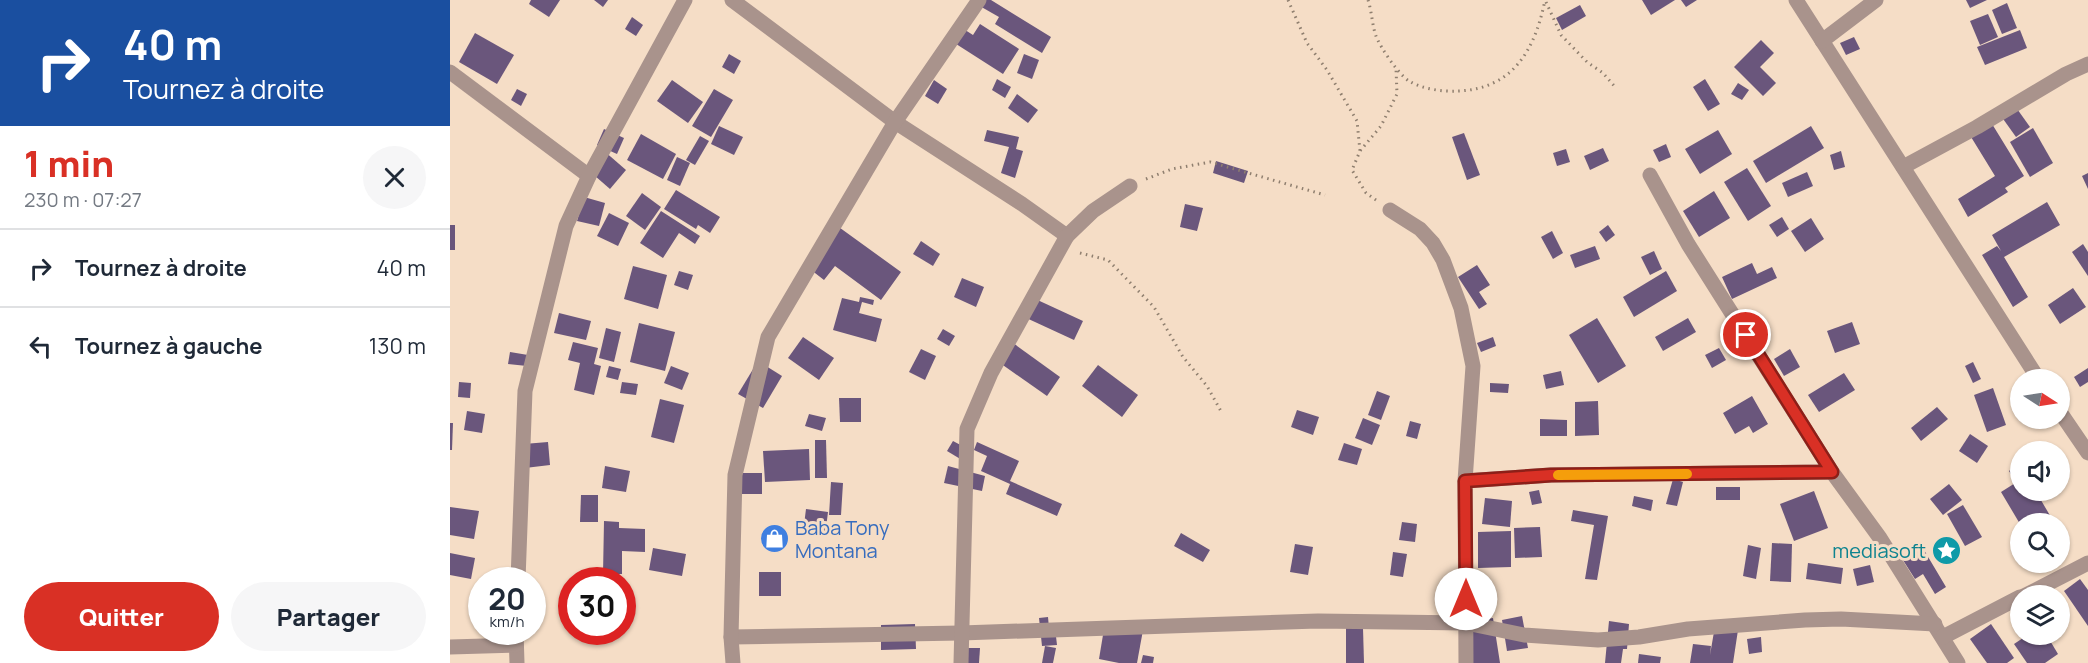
<!DOCTYPE html>
<html lang="fr">
<meta charset="utf-8">
<style>
body{margin:0;font-family:Manrope,sans-serif;background:#f6f6f7;color:#1f2937;height:100vh;display:flex;flex-direction:column;font-size:22px;white-space:nowrap}
*{box-sizing:border-box;margin:0}
p{font-size:20px;color:#747a83}
.icon{flex:none;width:33px;height:33px;fill:none;stroke:currentColor;stroke-width:2;stroke-linecap:round;stroke-linejoin:round}
.map{position:relative;flex:1;overflow:hidden}
.side{display:flex;flex-direction:column;background:#fff;width:450px}
.side>*{flex:none}
.guide{background:#1a4fa0;color:#fff;overflow:hidden}
.needle{width:39px;rotate:102deg}
.buttons{position:absolute;left:1560px;top:369px;display:grid;gap:12px}
.buttons a{display:grid;place-items:center;width:60px;height:60px;border-radius:50%;background:#fff;box-shadow:0 2px 4px #0004;font-size:30px}
.speed{position:absolute;left:18px;top:567px;display:flex;gap:12px;font-size:30px;font-weight:700;text-align:center}
.speed>*{display:grid;place-content:center;width:78px;height:78px;border-radius:50%;background:#fff;box-shadow:0 2px 4px #0004;line-height:1}
.speed small{font-size:15px;font-weight:400}
.speed .limit{border:9px solid #d22;background:#fff;color:#111}
.pin{position:absolute;display:grid;place-items:center;width:51px;height:51px;color:#fff;margin:-26px;border:3px solid #fff;border-radius:50%;box-shadow:0 2px 6px #0007}
.me{position:absolute;width:66px;margin:-33px;rotate:0deg;stroke-linejoin:round;filter:drop-shadow(0 0 4px #0008)}
.turn{display:flex;align-items:center;gap:21px;height:126px;padding:0 24px;font-size:27px}
.turn .icon{width:78px;height:78px;stroke-width:2.5}
.turn b{display:block;font-size:42px;line-height:51px}
.round{display:grid;place-items:center;flex:none;width:63px;height:63px;border-radius:32px;background:#f6f6f7}
.head{display:flex;align-items:center;justify-content:space-between;height:102px;padding:0 24px}
h1{font-size:36px;font-weight:800;line-height:45px;color:#d93025}
.primary-button{display:flex;gap:12px;margin-top:auto;padding:12px 24px}
.primary-button a{flex:1;height:69px;border-radius:36px;background:#d93025;color:#fff;font-size:24px;font-weight:800;line-height:69px;text-align:center}
.primary-button a+a{background:#f6f6f7;color:#1f2937}
ul{padding:0;list-style:none}
li{display:flex;align-items:center;gap:18px;height:78px;padding:0 24px;border-top:2px solid #e0e1e3}
li div{flex:1}
li b{display:block;font-size:22px}
li em{font-style:normal}
main{display:flex;flex:1;min-height:0}
.map>svg:first-child{display:block}
.building{fill:#6a567c}
.lines{fill:none;stroke-linecap:round;stroke-linejoin:round}
.path{stroke:#8f7f6f;stroke-width:3;stroke-dasharray:1.5 4.5;stroke-linecap:butt}
.minor{stroke:#a9938c;stroke-width:15}
.route-casing{stroke:#8d1f18;stroke-width:15}
.route{stroke:#d93025;stroke-width:10}
.slow{stroke:#f59e0b;stroke-width:10}
.labels{text-anchor:middle;stroke-width:6;stroke-linejoin:round;paint-order:stroke}
.shop-label{font-size:20px;fill:#366cbe;stroke:#f5ddc6;text-anchor:start}
.culture-label{font-size:20px;fill:#0d838f;stroke:#f5ddc6;text-anchor:end}
</style>
<main>
<section class="side">
<div class="guide">
<div class="turn"><svg class="icon" aria-label="right" viewBox="0 0 24 24"><path d="M7 20v-9h11M14 6l5 5-5 5"/></svg><div><b>40 m</b>Tournez à droite</div></div>
</div>
<div class="head"><div><h1>1 min</h1><p>230 m · 07:27</p></div><a class="round"><svg class="icon" aria-label="close" viewBox="0 0 24 24"><path d="M6 6l12 12M18 6L6 18"/></svg></a></div>
<ul>
<li><svg class="icon" aria-label="right" viewBox="0 0 24 24"><path d="M7 20v-9h11M14 6l5 5-5 5"/></svg><div><b>Tournez à droite</b></div><em>40 m</em></li>
<li><svg class="icon" aria-label="left" viewBox="0 0 24 24"><path d="M17 20v-9H6M10 6l-5 5 5 5"/></svg><div><b>Tournez à gauche</b></div><em>130 m</em></li>
</ul>
<div class="primary-button"><a>Quitter</a><a>Partager</a></div>
</section>
<div class="map">
<svg width="1638" height="663" viewBox="0 0 1638 663">
<rect width="100%" height="100%" fill="#f5ddc6"/>
<g class="building">
<path d="M81 0H110L99 17 79 4Z"/>
<path d="M144 0H158L153 7Z"/>
<path d="M531 0H541L601 37 592 53 545 24 549 17 528 5Z"/>
<path d="M1192 0H1225L1201 15Z"/>
<path d="M1231 0H1247L1236 7Z"/>
<path d="M1516 0H1537L1520 8Z"/>
<path d="M1557 3 1567 28 1552 34 1542 10Z"/>
<path d="M1130 5 1136 16 1112 30 1106 18Z"/>
<path d="M1538 14 1548 37 1530 45 1520 21Z"/>
<path d="M182 17 193 25 186 36 175 29Z"/>
<path d="M530 24 569 49 553 74 503 42 512 28 523 35Z"/>
<path d="M1570 30 1577 48 1535 65 1527 47Z"/>
<path d="M25 33 64 55 47 84 9 62Z"/>
<path d="M1404 37 1410 49 1396 55 1390 43Z"/>
<path d="M1311 40 1324 53 1310 67 1326 83 1313 96 1284 67Z"/>
<path d="M279 54 291 61 284 74 272 67Z"/>
<path d="M574 54 589 60 582 79 567 73Z"/>
<path d="M547 79 561 87 555 98 542 90Z"/>
<path d="M1255 79 1270 104 1258 111 1243 87Z"/>
<path d="M222 80 253 102 238 123 207 101Z"/>
<path d="M484 80 497 89 488 104 475 96Z"/>
<path d="M1288 83 1299 90 1292 100 1281 94Z"/>
<path d="M67 89 77 94 71 106 61 100Z"/>
<path d="M264 89 283 100 261 137 242 126Z"/>
<path d="M567 94 588 110 578 123 558 108Z"/>
<path d="M1565 106 1580 127 1566 137 1551 116Z"/>
<path d="M1539 119 1574 176 1555 188 1558 192 1518 217 1508 199 1545 176 1518 132Z"/>
<path d="M269 126 293 137 284 155 261 144Z"/>
<path d="M1361 126 1374 148 1316 183 1303 161Z"/>
<path d="M1583 128 1603 163 1580 177 1560 142Z"/>
<path d="M154 129 174 138 167 154 147 145Z"/>
<path d="M537 130 569 137 566 149 573 151 565 178 551 173 559 147 534 141Z"/>
<path d="M1268 130 1282 154 1250 174 1235 149Z"/>
<path d="M1014 133 1030 175 1017 180 1002 137Z"/>
<path d="M191 134 226 154 213 179 177 160Z"/>
<path d="M250 136 259 141 245 165 236 160Z"/>
<path d="M1216 144 1221 157 1209 162 1203 150Z"/>
<path d="M1153 148 1159 161 1140 170 1134 156Z"/>
<path d="M1116 149 1120 162 1107 166 1103 153Z"/>
<path d="M153 150 176 170 160 189 137 169Z"/>
<path d="M1391 151 1395 167 1384 170 1380 155Z"/>
<path d="M227 157 240 163 230 186 217 180Z"/>
<path d="M766 161 798 171 794 183 763 173Z"/>
<path d="M1297 168 1321 206 1298 221 1274 182Z"/>
<path d="M1357 172 1363 186 1338 197 1332 183Z"/>
<path d="M1638 173V189L1632 176Z"/>
<path d="M226 190 270 217 260 233 248 225 246 229 214 209Z"/>
<path d="M1264 191 1280 218 1249 237 1233 211Z"/>
<path d="M192 193 211 207 195 230 176 216Z"/>
<path d="M134 197 155 203 149 226 127 221Z"/>
<path d="M1597 202 1610 225 1554 257 1578 297 1563 307 1532 255 1547 246 1551 251 1542 235Z"/>
<path d="M735 204 753 208 747 231 730 227Z"/>
<path d="M211 211 250 236 245 244 229 233 213 258 190 243Z"/>
<path d="M159 213 179 223 168 246 147 236Z"/>
<path d="M1332 217 1339 229 1327 237 1319 225Z"/>
<path d="M1361 218 1374 239 1355 252 1341 231Z"/>
<rect x="0" y="225" width="5" height="25"/>
<path d="M386 225 451 272 431 300 385 266 374 280 356 266Z"/>
<path d="M1158 225 1165 235 1156 242 1149 232Z"/>
<path d="M1102 231 1113 253 1103 259 1091 237Z"/>
<path d="M471 241 490 254 483 266 463 254Z"/>
<path d="M1633 244 1638 252V276L1622 252Z"/>
<path d="M1145 246 1150 259 1125 268 1120 255Z"/>
<path d="M1204 251 1212 269 1200 275 1191 257Z"/>
<path d="M1302 263 1307 274 1322 267 1327 278 1282 299 1272 277Z"/>
<path d="M1027 265 1040 285 1029 292 1037 304 1029 309 1008 277Z"/>
<path d="M183 266 217 275 208 309 174 299Z"/>
<path d="M229 271 243 275 238 290 224 285Z"/>
<path d="M1216 271 1227 291 1184 317 1173 297Z"/>
<path d="M512 278 534 287 526 307 504 297Z"/>
<path d="M1623 288 1636 307 1610 324 1598 305Z"/>
<path d="M410 297 424 300 423 305 412 302 409 313 432 319 426 342 383 330 392 298 409 302Z"/>
<path d="M581 297 633 321 624 340 572 316Z"/>
<path d="M109 313 141 321 136 340 104 333Z"/>
<path d="M1147 318 1176 366 1148 383 1119 335Z"/>
<path d="M1238 318 1246 332 1213 351 1205 337Z"/>
<path d="M1402 322 1410 344 1385 353 1377 331Z"/>
<path d="M189 323 225 332 215 371 180 362Z"/>
<path d="M156 328 171 332 164 362 149 358Z"/>
<path d="M493 329 505 336 499 346 487 339Z"/>
<path d="M353 337 384 358 369 380 338 358Z"/>
<path d="M1043 337 1046 346 1031 352 1027 343Z"/>
<path d="M123 342 148 348 144 364 151 366 144 395 124 390 130 363 118 360Z"/>
<path d="M563 343 610 377 597 396 550 363Z"/>
<path d="M1269 348 1276 360 1262 368 1255 355Z"/>
<path d="M471 349 486 356 475 380 459 372Z"/>
<path d="M1340 349 1350 367 1334 376 1324 359Z"/>
<path d="M60 352 78 355 77 366 58 364Z"/>
<path d="M308 361 332 376 313 408 288 394Z"/>
<path d="M1523 362 1531 379 1523 383 1515 366Z"/>
<path d="M648 365 688 395 672 417 632 386Z"/>
<path d="M159 366 171 369 168 380 156 377Z"/>
<path d="M221 366 239 373 232 390 214 383Z"/>
<path d="M1638 368V382L1630 387 1624 377Z"/>
<path d="M1111 371 1114 385 1096 389 1093 375Z"/>
<path d="M1394 373 1405 390 1369 412 1358 395Z"/>
<path d="M9 382 21 383 20 398 8 397Z"/>
<path d="M172 382 188 384 186 395 170 393Z"/>
<path d="M1040 383 1059 384 1058 393 1040 392Z"/>
<path d="M1543 388 1556 425 1537 432 1524 395Z"/>
<path d="M927 391 940 396 931 420 918 415Z"/>
<path d="M1302 396 1318 424 1303 433 1299 426 1285 434 1273 413Z"/>
<path d="M389 398H411V422H390Z"/>
<path d="M210 399 234 405 224 443 201 437Z"/>
<path d="M1148 401 1149 435 1125 436V402Z"/>
<path d="M1487 407 1498 419 1471 441 1461 428Z"/>
<path d="M847 410 869 417 863 435 841 427Z"/>
<path d="M17 411 35 414 32 433 14 430Z"/>
<path d="M359 414 376 418 372 431 355 426Z"/>
<path d="M913 418 930 425 922 445 905 438Z"/>
<path d="M1090 419 1117 420V436H1090Z"/>
<path d="M960 421 971 424 967 439 956 436Z"/>
<path d="M0 423H3L2 450H0Z"/>
<path d="M1520 434 1538 446 1527 463 1509 451Z"/>
<path d="M365 440H376L377 478H365Z"/>
<path d="M503 441 518 449 512 460 497 451Z"/>
<path d="M98 442 100 465 75 468 74 444Z"/>
<path d="M527 442 569 461 560 481 612 504 607 516 556 494 560 484 531 471 537 456 524 450Z"/>
<path d="M894 443 912 449 907 465 888 460Z"/>
<path d="M359 449 360 480 315 482 313 451Z"/>
<path d="M1567 465 1570 469V474L1564 479 1559 471Z"/>
<path d="M155 466 180 471 176 492 152 488Z"/>
<path d="M498 466 535 476 532 491 494 483Z"/>
<rect x="292" y="473" width="20" height="21"/>
<path d="M1223 479 1233 482 1227 506 1216 504Z"/>
<path d="M1570 480V490H1585L1605 524H1570L1551 492Z"/>
<path d="M381 482 393 483 391 515H379Z"/>
<path d="M1499 484 1512 500 1493 515 1480 499Z"/>
<rect x="1266" y="487" width="24" height="13"/>
<path d="M1089 490 1092 503 1082 505 1079 492Z"/>
<path d="M1364 491 1378 528 1344 541 1330 504Z"/>
<path d="M131 495H148V522H130Z"/>
<path d="M1184 496 1203 500 1201 511 1182 506Z"/>
<path d="M1035 498 1062 501 1060 527 1032 524Z"/>
<path d="M1513 505 1532 537 1515 546 1497 514Z"/>
<path d="M0 507 29 511 24 539 0 535Z"/>
<path d="M356 509 378 512 375 536 353 533Z"/>
<path d="M1123 510 1158 516 1147 580 1135 579 1144 525 1121 521Z"/>
<path d="M154 521 169 522V528L195 529V552L172 551V574H153Z"/>
<path d="M952 522 967 524 965 542 949 540Z"/>
<path d="M1090 527 1092 557 1065 558 1064 528Z"/>
<path d="M1061 531V567L1028 568V532Z"/>
<path d="M1610 531 1617 544 1610 548Z"/>
<path d="M731 533 760 550 753 562 724 546Z"/>
<path d="M1322 543 1342 544 1341 582 1320 581Z"/>
<path d="M845 544 863 547 858 575 840 572Z"/>
<path d="M1298 545 1311 548 1306 579 1293 576Z"/>
<path d="M1471 545 1496 587 1485 594 1473 574 1465 579 1451 557Z"/>
<path d="M203 548 236 554 232 576 199 570Z"/>
<path d="M943 552 957 554 953 577 940 575Z"/>
<path d="M0 553 25 558 21 579 0 575Z"/>
<path d="M1358 563 1393 568 1391 584 1356 579Z"/>
<path d="M1420 565 1424 582 1407 586 1403 569Z"/>
<rect x="309" y="572" width="22" height="24"/>
<path d="M1630 579 1638 590V626L1614 591Z"/>
<path d="M1072 616 1078 648 1057 651 1052 620Z"/>
<path d="M598 617 599 628H605L607 645 592 646 589 618Z"/>
<path d="M1043 618 1050 663H1016L1011 623Z"/>
<path d="M1159 621 1179 624 1177 649H1173L1171 663H1155Z"/>
<path d="M655 623 693 630 687 663H669L649 659Z"/>
<path d="M465 624 466 649 431 650V625Z"/>
<path d="M1541 624 1564 658 1557 663H1537L1520 639Z"/>
<path d="M1265 626 1288 630 1283 663H1240L1243 644 1261 646 1260 655Z"/>
<path d="M896 628H913L914 663H896Z"/>
<path d="M1579 634H1596L1608 654 1595 663H1577L1564 644Z"/>
<path d="M1311 637 1312 652 1299 654 1297 639Z"/>
<path d="M595 646 606 648 603 663H592Z"/>
<path d="M506 648H530L529 663H505Z"/>
<path d="M1189 654 1211 657 1210 663H1188Z"/>
<path d="M693 655 704 657 703 663H691Z"/>
</g>
<g class="lines">
<g class="path">
<path d="M838 0 857 43 877 70 907 121 910 151"/>
<path d="M918 0C922 12 922 25 926 36 930 47 949 75 959 81 972 89 993 92 1008 91 1063 89 1085 50 1095 0"/>
<path d="M1096 2 1111 35 1137 62 1153 73 1166 88"/>
<path d="M696 179 722 169 760 162 875 195"/>
<path d="M926 200 916 193 902 170 910 151 931 126 947 94 946 68"/>
<path d="M630 253 658 260 704 307 733 357 757 386 772 413"/>
</g>
<g class="minor">
<path d="M282 0 445 122 572 204 617 236 643 211 680 186"/>
<path d="M1346 0 1589 380"/>
<path d="M1372 41 1426 0"/>
<path d="M0 72 139 176"/>
<path d="M1453 167 1527 127 1616 74 1638 64"/>
<path d="M1200 175 1238 244 1382 472 1430 538 1508 663"/>
<path d="M940 210 970 229 983 243 993 260 1011 308 1023 366 1015 481 1016 663"/>
<path d="M1610 412 1638 453"/>
<path d="M1015 481 1101 475 1382 472"/>
<path d="M68 580 75 391 116 226 139 176 235 0"/>
<path d="M1574 596 1638 563"/>
<path d="M66 632 67 663"/>
<path d="M281 637 511 633 868 621 1016 623 1074 635 1148 640 1189 637 1238 629 1355 620 1391 619 1485 624"/>
<path d="M1493 637 1570 597"/>
<path d="M0 647 66 645"/>
<path d="M283 663 281 637 285 475 318 337 445 122 529 0"/>
<path d="M511 663 517 429 541 373 617 236"/>
</g>
</g>
<g class="lines">
<defs>
<path id="route" d="M1016 599 1015 481 1101 475 1382 472 1296 335"/>
</defs>
<use href="#route" class="route-casing"/>
<use href="#route" class="route"/>
<path class="slow" d="M1108 475 1237 474"/>
</g>
<defs>
<symbol id="shop-disc" viewBox="-11 -11 22 22"><circle r="9.5" fill="#3f7fe0" stroke="#f5ddc6"/><path d="M-5-2.5h2.3a2.7 3.5 0 0 1 5.4 0H5L5.5 6h-11ZM-1.5-2.5h3a1.5 2.3 0 0 0-3 0Z" fill="#fff"/></symbol>
<symbol id="sight-disc" viewBox="-11 -11 22 22"><circle r="9.5" fill="#0f9aa8" stroke="#f5ddc6"/><path d="M0-6L1.8-2.2L6-1.7L2.9 1.2L3.7 5.4L0 3.3L-3.7 5.4L-2.9 1.2L-6-1.7L-1.8-2.2Z" fill="#fff"/></symbol>
</defs>
<g fill-rule="evenodd">
<use href="#shop-disc" x="308" y="522" width="33" height="33"/>
<use href="#sight-disc" x="1480" y="534" width="33" height="33"/>
</g>
<g class="labels">
<g class="shop-label">
<text x="345" y="535">Baba Tony<tspan x="345" dy="23">Montana</tspan></text>
</g>
<g class="culture-label">
<text x="1476" y="558">mediasoft</text>
</g>
</g>
</svg>
<div class="buttons">
<a><svg class="needle" viewBox="-14 -14 28 28"><path d="M0-13l5 13h-10z" fill="#e53935"/><path d="M0 13l5-13h-10z" fill="#747a83"/></svg></a>
<a><svg class="icon" aria-label="sound" viewBox="0 0 24 24"><path d="M4 9h4l5-4v14l-5-4H4zM17 9q2 3 0 6"/></svg></a>
<a><svg class="icon" aria-label="search" viewBox="0 0 24 24"><circle cx="10" cy="10" r="6"/><path d="M15 15l6 6"/></svg></a>
<a><svg class="icon" aria-label="layers" viewBox="0 0 24 24"><path d="M12 4l9 5-9 5-9-5zM3 14l9 5 9-5"/></svg></a>
</div>
<div class="speed"><div>20<small>km/h</small></div><div class="limit">30</div></div>
<div class="pin" style="left:1296px;top:335px;background:#d93025"><svg class="icon" aria-label="arrive" viewBox="0 0 24 24"><path d="M6 21V4h12l-3 4 3 4H6"/></svg></div>
<svg class="me" style="left:1016px;top:599px" viewBox="-20 -20 40 40"><circle r="19" fill="#fff"/><path d="M0-13L10 11 0 6-10 11z" fill="#d93025"/></svg>
</div>
</main>
